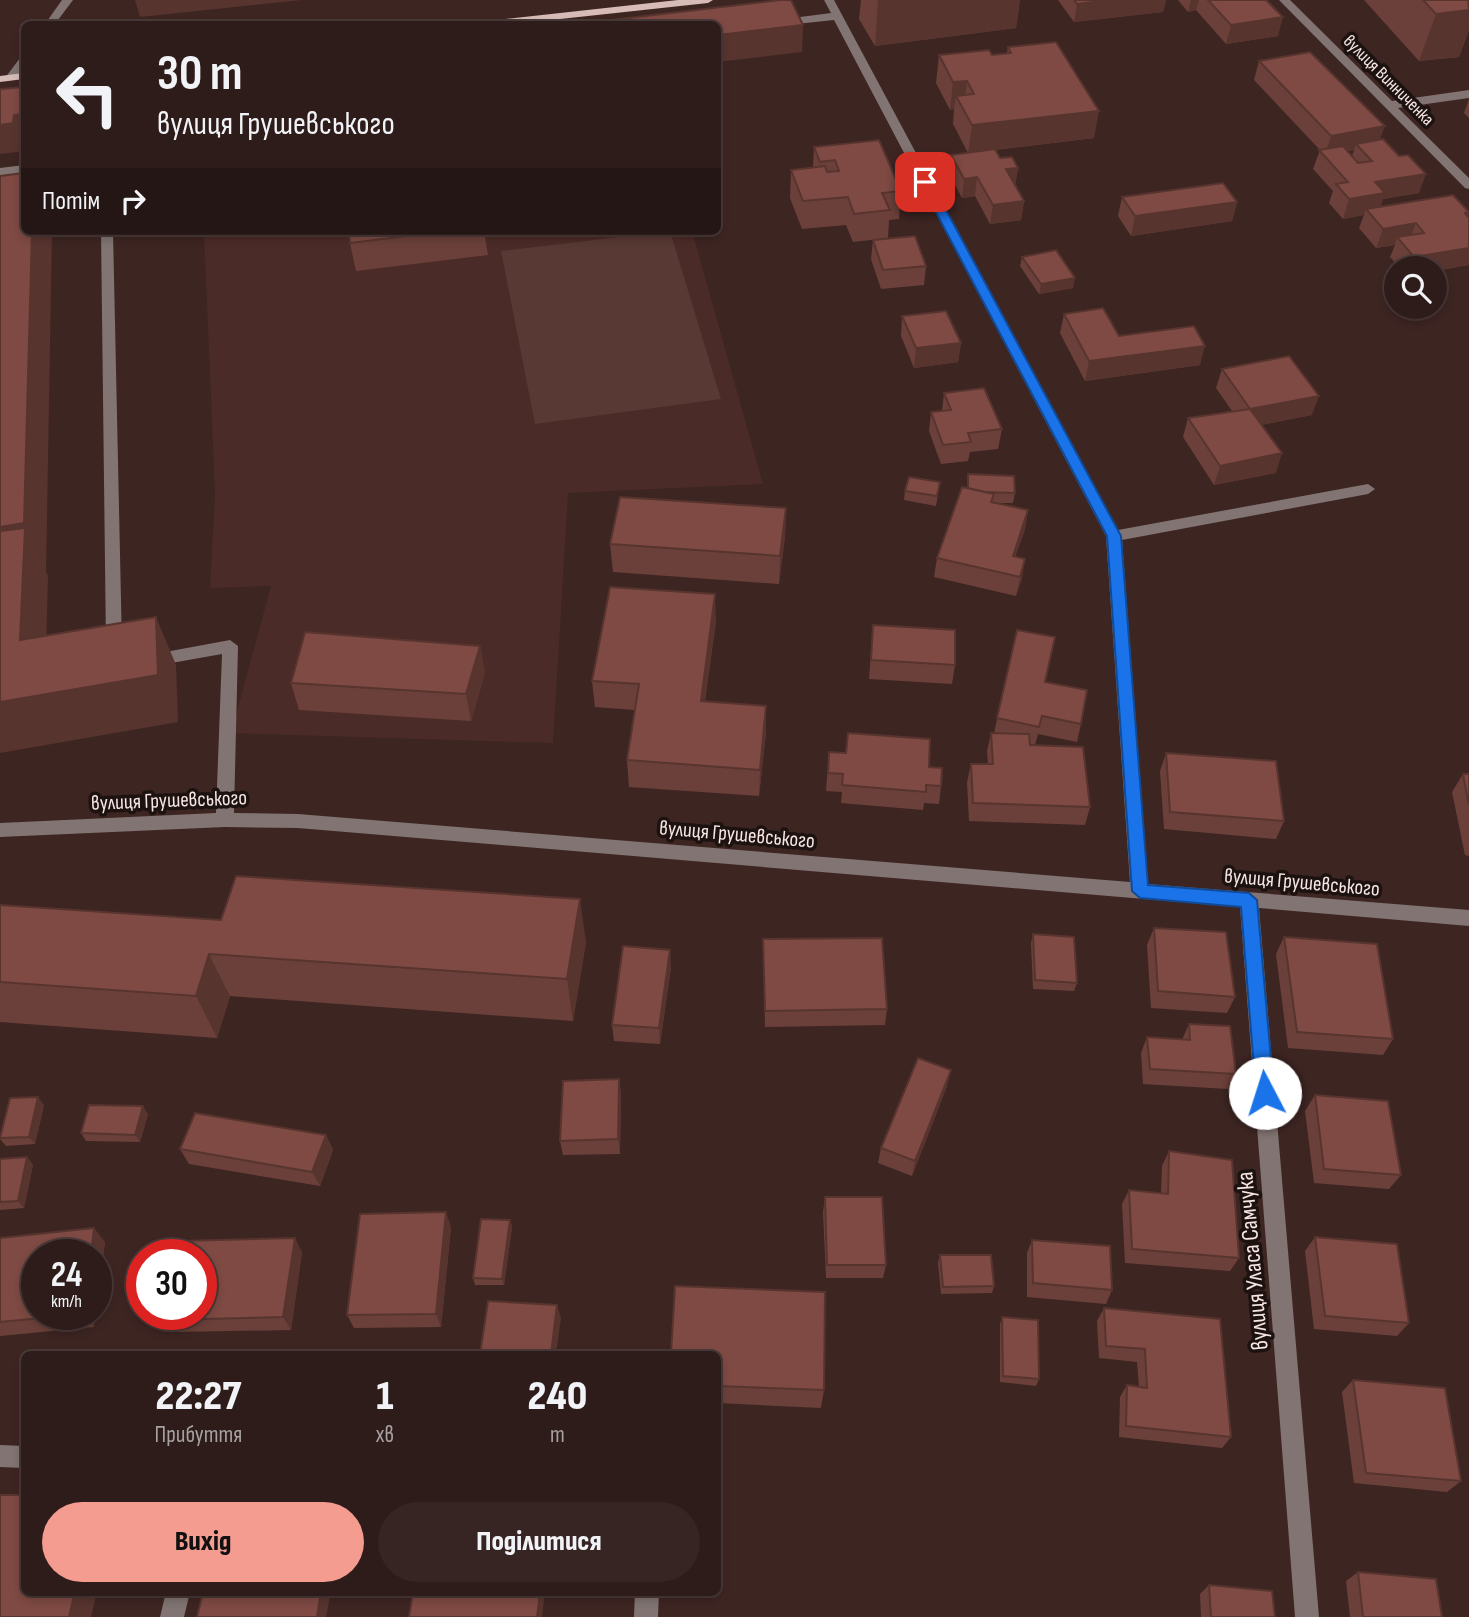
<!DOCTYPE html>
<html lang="uk">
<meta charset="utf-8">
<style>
body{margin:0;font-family:"Sofia Sans Condensed",sans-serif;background:#362523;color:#f1f3f6;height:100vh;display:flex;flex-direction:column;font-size:26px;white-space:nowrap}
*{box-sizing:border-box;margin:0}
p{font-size:23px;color:#a7a1a2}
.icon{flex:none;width:38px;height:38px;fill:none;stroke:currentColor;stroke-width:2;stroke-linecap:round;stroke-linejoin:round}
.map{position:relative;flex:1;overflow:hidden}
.details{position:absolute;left:21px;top:1351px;width:700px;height:245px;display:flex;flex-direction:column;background:#2e1c1a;border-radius:10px;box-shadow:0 4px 10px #0003,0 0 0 2px #493a39}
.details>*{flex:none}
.hud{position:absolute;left:21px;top:21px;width:700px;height:214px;border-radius:10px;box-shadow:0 4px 10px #0003,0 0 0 2px #493a39;background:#2e1c1a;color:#f1f3f6;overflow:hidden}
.buttons{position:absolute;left:1384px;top:256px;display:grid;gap:14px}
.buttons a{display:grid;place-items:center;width:63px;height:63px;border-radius:50%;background:#2e1c1a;box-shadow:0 4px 10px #0003,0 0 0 2px #493a39;font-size:35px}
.speed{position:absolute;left:21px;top:1239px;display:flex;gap:14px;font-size:35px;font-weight:700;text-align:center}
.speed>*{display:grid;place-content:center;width:91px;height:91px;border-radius:50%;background:#2e1c1a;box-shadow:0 4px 10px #0003,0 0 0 2px #493a39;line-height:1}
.speed small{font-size:18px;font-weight:400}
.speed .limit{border:10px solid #d22;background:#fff;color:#111}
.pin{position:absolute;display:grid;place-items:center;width:60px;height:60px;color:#fff;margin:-30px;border-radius:14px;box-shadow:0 4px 10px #0006}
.me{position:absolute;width:77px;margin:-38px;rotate:355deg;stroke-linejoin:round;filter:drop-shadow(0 0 5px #0008)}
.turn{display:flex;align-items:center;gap:24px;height:147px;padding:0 21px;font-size:32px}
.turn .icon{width:91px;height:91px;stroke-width:2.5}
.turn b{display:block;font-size:49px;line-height:60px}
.then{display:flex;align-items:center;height:66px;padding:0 21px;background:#0003;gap:14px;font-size:26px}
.eta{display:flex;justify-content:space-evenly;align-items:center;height:119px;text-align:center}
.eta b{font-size:42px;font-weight:800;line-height:49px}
.button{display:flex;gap:14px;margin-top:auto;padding:14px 21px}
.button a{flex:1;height:80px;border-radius:42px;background:#f59c91;color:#111;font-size:28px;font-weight:800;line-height:80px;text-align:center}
.button a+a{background:#362523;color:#f1f3f6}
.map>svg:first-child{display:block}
.built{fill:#4b2b27}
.green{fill:#583934}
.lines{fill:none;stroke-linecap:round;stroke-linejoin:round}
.minor{fill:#817472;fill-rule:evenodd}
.major{fill:#d6bbb7;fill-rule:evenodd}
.wall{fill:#6c403a;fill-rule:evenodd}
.shaded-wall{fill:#58342f}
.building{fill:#7e4a43;stroke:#58342f;stroke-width:2}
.route{fill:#1a73e8;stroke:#114b97;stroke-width:2}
.labels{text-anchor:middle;stroke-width:7;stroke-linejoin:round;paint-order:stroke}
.far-street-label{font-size:18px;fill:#f7e6e3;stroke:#1c1210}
.street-label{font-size:21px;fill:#f7e6e3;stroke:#1c1210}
.near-street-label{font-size:24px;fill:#f7e6e3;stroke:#1c1210}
</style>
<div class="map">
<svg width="1469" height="1617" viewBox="0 0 1469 1617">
<rect width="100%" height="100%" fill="#3d2522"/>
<path class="built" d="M204 231H692L763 484 568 493 553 743 231 733 271 586 210 588 215 494Z"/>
<path class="green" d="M670 231 721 399 535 424 501 251Z"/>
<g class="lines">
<g class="minor">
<path d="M62 0H73L55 24H45Z"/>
<path d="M824 0H834L1118 530 1368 484 1375 489 1368 494 1122 540 1148 884 1469 910V926L1259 908 1319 1617H1295L1240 907 298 828 225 827 0 837V823L216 813 222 654 149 667 141 661 149 655 230 640 238 646 234 813 298 814 1130 882 1106 536 834 20 777 26 771 23 777 20 831 13Z"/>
<path d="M1279 0H1290L1392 101 1469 90V98L1398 108 1469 178V189L1465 188Z"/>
<path d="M24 57V67L15 80H7L5 78 20 58Z"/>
<path d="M24 165V173L0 176V168Z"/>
<path d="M101 231H113L122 646 114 652 106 646Z"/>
<path d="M0 1445 24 1446V1468L0 1467Z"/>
<path d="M166 1592H190L184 1617H160Z"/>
<path d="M635 1592H659L658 1617H634Z"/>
</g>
<g class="major">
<path d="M678 0H713L708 3 514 24H482L488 21Z"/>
<path d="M24 73V79L0 82V76Z"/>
</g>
</g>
<g class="wall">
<path d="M861 0H1020L1016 28 875 46 859 19Z"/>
<path d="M1058 0H1166L1163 12 1074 22Z"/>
<path d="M1178 0H1266L1278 36 1226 44 1196 10 1188 12Z"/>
<path d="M1364 0H1468L1469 30 1459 57 1419 61Z"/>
<path d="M1008 47 1094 138 995 150 1000 158 1018 168 1015 185 1024 201 1021 220 990 224 975 196 962 198 949 174 951 155 968 153 953 124 954 109 950 110 936 83 939 55H992L1007 53Z"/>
<path d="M1259 61 1380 140 1419 193 1383 199 1380 207 1469 212 1468 217 1469 218V265L1435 271V268H1400L1390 257 1395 245 1376 248 1359 228 1364 215 1343 219 1329 203 1333 191 1313 169 1320 150 1254 80ZM1354 150 1352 156 1347 151Z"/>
<path d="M1469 99V118L1464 113Z"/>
<path d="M814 147 901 191 899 219 889 220 888 238 853 242 846 225 802 229 790 198 791 170 813 167Z"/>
<path d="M1122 197 1237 202 1232 221 1131 236 1118 216Z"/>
<path d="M349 231H484L488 255 356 271 350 243Z"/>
<path d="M873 240 926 266 924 285 881 289 871 259Z"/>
<path d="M1022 257 1073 288 1039 294 1020 266Z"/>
<path d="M1064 314 1119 336 1200 365 1085 381 1060 333Z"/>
<path d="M902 316 961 343 958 362 914 368 901 336Z"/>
<path d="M1222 369 1312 415 1261 425 1276 473 1214 485 1183 437 1188 418 1232 411 1216 388Z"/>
<path d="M944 393 1002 429 998 449 970 452 968 461 941 464 929 431 931 412 942 411Z"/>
<path d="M968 474 1015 493 1013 503H992L1028 510 1025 529 1015 557 1022 578 1016 596 934 577 937 558 967 488Z"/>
<path d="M940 482 936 506 904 500 905 491Z"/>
<path d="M786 508 785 536 779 584 613 572 610 544Z"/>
<path d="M716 621 705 701 766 706V732L759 796 629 787 627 760 635 710 595 707 592 681Z"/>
<path d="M873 625 955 665 952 684 869 679Z"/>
<path d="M1017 630 1045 682 1081 724 1077 742 1038 734 1035 745 1030 744V745L1090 807 1085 825 969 821 967 782 971 764H988L987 751 991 733H994Z"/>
<path d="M480 646 485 673 471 721 299 710 291 683Z"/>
<path d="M829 752 929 767 941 786 939 804 924 803 923 810 841 803 842 792 826 791Z"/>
<path d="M1166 753 1284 821 1276 839 1164 829 1160 771Z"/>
<path d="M1463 774H1469V856L1465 855 1452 792Z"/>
<path d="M0 905 221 920 586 942 573 1021 230 996 217 1038 0 1022Z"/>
<path d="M1154 928 1235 997 1227 1013 1151 1008 1147 945Z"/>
<path d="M1033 934 1077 983 1074 991 1033 989 1031 943Z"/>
<path d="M1284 937 1393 1039 1383 1055 1288 1048 1276 954Z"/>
<path d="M763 939 887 1009 885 1025 765 1027Z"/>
<path d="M671 967 660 1044 614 1041 612 1025Z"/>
<path d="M1189 1024 1236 1074 1228 1089 1143 1084 1141 1053 1147 1037 1182 1040Z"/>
<path d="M619 1079 621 1095 620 1154 563 1155 560 1141Z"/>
<path d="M947 1086 912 1176 878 1163 881 1148Z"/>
<path d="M1315 1095 1401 1175 1389 1189 1314 1183 1305 1111Z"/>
<path d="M44 1105 35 1144 6 1146 0 1139V1136Z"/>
<path d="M148 1114 140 1142 86 1141 81 1133Z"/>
<path d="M326 1135 333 1150 320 1186 189 1164 180 1149Z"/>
<path d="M1169 1151 1239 1258 1230 1271 1125 1263 1122 1204 1129 1190 1161 1193 1162 1166Z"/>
<path d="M27 1157 33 1165 24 1208 0 1210V1159Z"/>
<path d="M825 1197 886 1265 883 1278H826L823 1212Z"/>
<path d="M510 1220 512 1227 504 1285H475L473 1278Z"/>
<path d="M451 1227 441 1327 354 1328 347 1315Z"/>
<path d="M1315 1237 1409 1323 1397 1336 1314 1329 1305 1251Z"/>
<path d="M0 1238 105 1242 96 1311V1255V1314L94 1327 0 1336Z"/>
<path d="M1032 1240 1112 1290 1106 1304 1027 1297V1253Z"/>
<path d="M302 1252 291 1330 175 1332 165 1320Z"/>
<path d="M940 1255 994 1286 992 1293 941 1294 938 1262Z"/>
<path d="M1104 1308 1231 1437 1222 1448 1119 1437 1120 1397 1127 1385 1139 1387 1137 1362 1099 1358 1097 1321Z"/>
<path d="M1002 1317 1039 1379 1036 1386 1000 1382V1324Z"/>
<path d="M718 1354 824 1390 821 1408 718 1403Z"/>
<path d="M1353 1380 1461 1481 1447 1492 1354 1483 1342 1392Z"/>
<path d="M1358 1572 1442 1617H1350L1346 1581Z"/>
<path d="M1209 1585 1275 1617H1201L1200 1594Z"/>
</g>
<g class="shaded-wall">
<path d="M135 0H302L140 17Z"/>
<path d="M878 0H1020L1016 28 875 46Z"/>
<path d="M1109 0H1166L1163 12 1074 22 1077 4Z"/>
<path d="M1191 0H1199L1196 10 1188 12Z"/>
<path d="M1469 10V30L1459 57 1419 61 1436 14Z"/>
<path d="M1283 17 1278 36 1226 44 1231 25Z"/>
<path d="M803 25 802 52 718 62V35Z"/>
<path d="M967 81 964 108 956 96 954 109 950 110 953 82Z"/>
<path d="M1099 111 1094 138 968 153 972 125Z"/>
<path d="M24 114V151L0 154V125L14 115Z"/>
<path d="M1385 126 1378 145 1356 144 1354 150 1325 155 1331 136Z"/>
<path d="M1018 168 1015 187 1006 169Z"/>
<path d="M1426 174 1419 193 1383 199 1378 212 1366 209 1364 215 1343 219 1349 199 1375 182Z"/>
<path d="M977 177 975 196 962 198 964 179Z"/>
<path d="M1024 201 1021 220 990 224 993 205Z"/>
<path d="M1237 202 1232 221 1131 236 1135 216Z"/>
<path d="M1416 223 1409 242 1397 237 1395 245 1376 248 1383 229Z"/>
<path d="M32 231H52L46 572 48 576 45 687 20 640 0 580V527Z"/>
<path d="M1469 248V265L1435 271V268H1410L1414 257Z"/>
<path d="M1075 278 1073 288 1039 294 1041 284Z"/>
<path d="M961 343 958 362 914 368 916 348Z"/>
<path d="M1205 346 1200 365 1085 381 1089 361Z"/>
<path d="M1319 396 1312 415 1244 428 1250 409Z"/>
<path d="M1282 453 1276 473 1214 485 1220 466Z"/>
<path d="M786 508 785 536 779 584 780 556Z"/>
<path d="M1028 510 1025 529 1009 575 1013 556Z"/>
<path d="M1025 559 1022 578 1016 596 1020 577Z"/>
<path d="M715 594 716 621 701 727V701Z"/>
<path d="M156 617 176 665 178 722 0 753V702Z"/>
<path d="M480 646 485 673 471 721 466 694Z"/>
<path d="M766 706V732L759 796 760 770Z"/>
<path d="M580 899 586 942 573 1021 567 979Z"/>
<path d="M670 950 671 967 660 1044 659 1028Z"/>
<path d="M209 954 230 996 217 1038 196 996Z"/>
<path d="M951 1070 947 1086 912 1176 915 1161Z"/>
<path d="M619 1079 621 1095 620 1154 618 1139Z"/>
<path d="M38 1097 44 1105 35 1144 29 1137Z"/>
<path d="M143 1106 148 1114 140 1142 135 1135Z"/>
<path d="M326 1135 333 1150 320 1186 312 1172Z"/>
<path d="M27 1157 33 1165 24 1208 18 1201Z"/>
<path d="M446 1212 451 1227 441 1327 436 1314Z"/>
<path d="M510 1220 512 1227 504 1285 502 1279Z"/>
<path d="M94 1228 105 1242 96 1311V1255H91Z"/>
<path d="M295 1238 302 1252 291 1330 283 1317Z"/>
<path d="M557 1305 561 1318 556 1354H551Z"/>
<path d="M83 1314H96L94 1327Z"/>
<path d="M75 1592H97L91 1617H69Z"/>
<path d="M321 1592H331L326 1617H317Z"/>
<path d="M540 1592H545L542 1617H537Z"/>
</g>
<g class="building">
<path d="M780 0H791L803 25 718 35V24H586V23Z"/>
<path d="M1074 0H1109L1077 4Z"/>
<path d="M1208 0H1266L1283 17 1231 25Z"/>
<path d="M1423 0H1468L1469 10 1436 14Z"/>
<path d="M1056 42 1099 111 972 125 956 96 974 94 967 81 953 82 939 55 989 50 992 55 1011 53 1008 47Z"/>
<path d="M1310 52 1385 126 1331 136 1259 61Z"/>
<path d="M24 87V114L14 115 13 123 0 125V89Z"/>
<path d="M1383 139 1399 156 1408 155 1426 174 1375 182 1385 193 1349 199 1336 184 1348 182 1319 150 1343 146 1358 163 1372 161 1356 144Z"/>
<path d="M879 140 901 191 882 193 890 210 854 214 848 197 803 201 791 170 825 166 827 172 839 171 835 160 820 162 814 147Z"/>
<path d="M995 149 1000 158 1012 157 1018 168 1006 169 1024 201 993 205 977 177 964 179 951 155Z"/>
<path d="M24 173V231H32L24 523 0 527V176Z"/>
<path d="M1223 183 1237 202 1135 216 1122 197Z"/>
<path d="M1453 195 1469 212 1465 213 1469 218V248L1414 257 1397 237 1424 233 1416 223 1383 229 1366 209Z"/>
<path d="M349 231H449L350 243Z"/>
<path d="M915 236 926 266 883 270 873 240Z"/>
<path d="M1056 250 1075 278 1041 284 1022 257Z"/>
<path d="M1103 308 1119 336 1194 326 1205 346 1089 361 1064 314Z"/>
<path d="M946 311 961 343 916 348 902 316Z"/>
<path d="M1289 356 1319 396 1250 409 1222 369Z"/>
<path d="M984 388 1002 429 968 433 971 442 943 445 931 412 951 410 944 393Z"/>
<path d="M1250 409 1282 453 1220 466 1188 418Z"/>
<path d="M968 474 1014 476 1015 493 984 492 968 488Z"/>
<path d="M909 477 940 482 937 496 905 491Z"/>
<path d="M962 487 994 494 991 502 1028 510 1013 556 1025 559 1020 577 937 558Z"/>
<path d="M620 497 786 508 780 556 610 544Z"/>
<path d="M25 528 20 640 156 617 158 675 0 702V531Z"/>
<path d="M610 587 715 594 701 701 766 706 760 770 627 760 639 684 592 681Z"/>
<path d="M873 625 955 630V665L871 660Z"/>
<path d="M1017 630 1055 637 1045 682 1087 690 1081 724 1042 716 1039 727 997 718Z"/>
<path d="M305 632 480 646 466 694 291 683Z"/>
<path d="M848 733 930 739 929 767 942 768 941 786 926 785V792L842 785 843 774 828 773 829 752 846 753Z"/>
<path d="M991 733 1029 734 1030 745 1083 747 1090 807 973 803 971 764H993Z"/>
<path d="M1166 753 1276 761 1284 821 1170 812Z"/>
<path d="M1463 774H1469V806Z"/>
<path d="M236 876 580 899 567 979 209 954 196 996 0 982V905L221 920Z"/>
<path d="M1154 928 1226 932 1235 997 1158 991Z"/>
<path d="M1033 934 1074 937 1077 983 1035 980Z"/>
<path d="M1284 937 1377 944 1393 1039 1297 1032Z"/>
<path d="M882 938 887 1009 765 1011 763 939Z"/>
<path d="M623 946 670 950 659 1028 612 1025Z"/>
<path d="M1189 1024 1230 1026 1236 1074 1150 1069 1147 1037 1190 1040Z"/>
<path d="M918 1058 951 1070 915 1161 881 1148Z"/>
<path d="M619 1079 618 1139 560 1141 563 1081Z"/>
<path d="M1315 1095 1388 1101 1401 1175 1324 1169Z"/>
<path d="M38 1097 29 1137 0 1138 10 1098Z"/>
<path d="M89 1105 143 1106 135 1135 81 1133Z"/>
<path d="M195 1113 326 1135 312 1172 180 1149Z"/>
<path d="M1169 1151 1232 1160 1239 1258 1132 1249 1129 1190 1168 1194Z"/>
<path d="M27 1157 18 1201 0 1202V1159Z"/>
<path d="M825 1197H882L886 1265H827Z"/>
<path d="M446 1212 436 1314 347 1315 360 1214Z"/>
<path d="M481 1219 510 1220 502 1279 473 1278Z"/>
<path d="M94 1228 91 1255H37V1314H83L0 1322V1238Z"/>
<path d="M1315 1237 1397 1244 1409 1323 1325 1316Z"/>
<path d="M295 1238 283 1317 165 1320 166 1314H201V1255H177L180 1241Z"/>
<path d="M1032 1240 1110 1246 1112 1290 1033 1283Z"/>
<path d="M940 1255H991L994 1286 943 1287Z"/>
<path d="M675 1286 825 1292 824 1390 718 1386V1354H671Z"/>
<path d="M488 1301 557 1305 551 1354H480Z"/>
<path d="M1104 1308 1220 1319 1231 1437 1126 1426 1127 1385 1147 1388 1145 1349 1106 1346Z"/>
<path d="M1002 1317 1038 1320 1039 1379 1003 1376Z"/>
<path d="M1353 1380 1445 1388 1461 1481 1366 1473Z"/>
<path d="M0 1495H24V1592H75L69 1617H0Z"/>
<path d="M1358 1572 1436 1579 1442 1617H1363Z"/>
<path d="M1209 1585 1272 1591 1275 1617H1211Z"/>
<path d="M203 1592H321L317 1617H197Z"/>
<path d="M413 1592H540L537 1617H409Z"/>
</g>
<path class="route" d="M925 178 931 182 1121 536 1148 885 1249 893 1257 900 1274 1093 1271 1099 1265 1101 1258 1099 1256 1093 1241 907 1140 898 1132 891 1107 536 920 182Z"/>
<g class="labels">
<g class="far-street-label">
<text transform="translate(1389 80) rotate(45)" y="6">вулиця Винниченка</text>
</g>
<g class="street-label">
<text transform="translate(169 800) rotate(-2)" y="7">вулиця Грушевського</text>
<text transform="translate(737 834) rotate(5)" y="7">вулиця Грушевського</text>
<text transform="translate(1302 882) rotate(5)" y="7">вулиця Грушевського</text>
</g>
<g class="near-street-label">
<text transform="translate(1252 1261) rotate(-95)" y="8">вулиця Уласа Самчука</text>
</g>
</g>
</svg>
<div class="buttons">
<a><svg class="icon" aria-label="search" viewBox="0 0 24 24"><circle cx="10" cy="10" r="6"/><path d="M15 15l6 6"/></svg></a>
</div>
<div class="speed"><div>24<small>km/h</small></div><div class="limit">30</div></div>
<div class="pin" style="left:925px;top:182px;background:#d93025"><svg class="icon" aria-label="arrive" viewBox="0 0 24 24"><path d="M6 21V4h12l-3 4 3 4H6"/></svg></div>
<svg class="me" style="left:1265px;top:1093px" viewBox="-20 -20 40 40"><circle r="19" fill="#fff"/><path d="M0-13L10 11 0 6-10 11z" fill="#1a73e8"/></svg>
<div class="hud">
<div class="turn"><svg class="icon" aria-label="left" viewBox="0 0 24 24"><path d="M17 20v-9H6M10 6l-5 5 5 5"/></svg><div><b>30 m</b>вулиця Грушевського</div></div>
<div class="then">Потім<svg class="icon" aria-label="right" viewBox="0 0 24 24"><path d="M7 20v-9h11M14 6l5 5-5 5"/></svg></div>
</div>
<section class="details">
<div class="eta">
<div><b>22:27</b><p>Прибуття</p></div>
<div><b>1</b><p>хв</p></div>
<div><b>240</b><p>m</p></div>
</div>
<div class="button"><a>Вихід</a><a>Поділитися</a></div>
</section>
</div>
